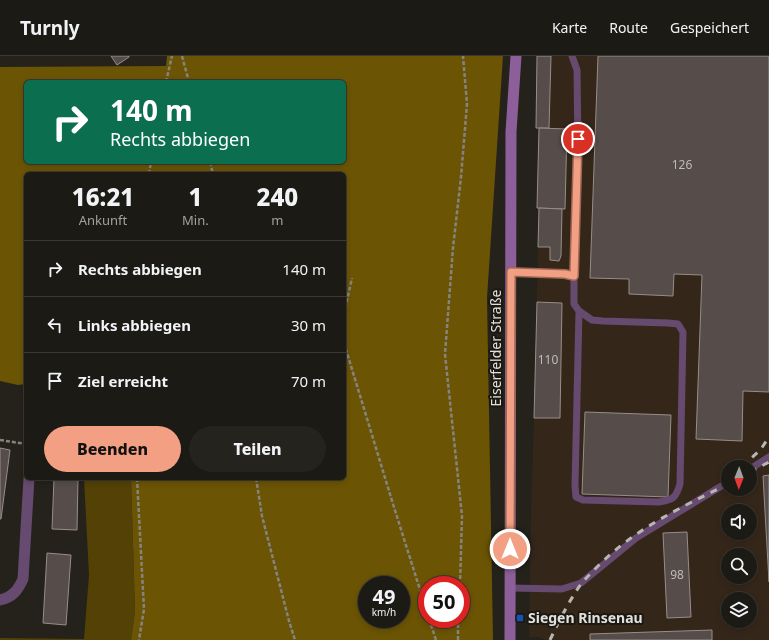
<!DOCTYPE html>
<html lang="de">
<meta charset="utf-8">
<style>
body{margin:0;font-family:"Noto Sans",sans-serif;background:#25231d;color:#f1f3f6;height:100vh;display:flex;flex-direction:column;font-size:15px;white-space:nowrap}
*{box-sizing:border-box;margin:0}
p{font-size:13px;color:#a0a1a0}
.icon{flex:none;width:22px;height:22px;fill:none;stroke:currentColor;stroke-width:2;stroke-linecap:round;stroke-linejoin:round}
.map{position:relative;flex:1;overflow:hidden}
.drawer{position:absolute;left:24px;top:116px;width:322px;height:308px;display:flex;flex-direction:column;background:#1c1a14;border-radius:6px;box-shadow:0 2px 6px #0003,0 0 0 1px #3a3834}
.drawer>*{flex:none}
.top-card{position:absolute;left:24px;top:24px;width:322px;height:84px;border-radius:6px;box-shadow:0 2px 6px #0003,0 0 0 1px #3a3834;background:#0b6e4f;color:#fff;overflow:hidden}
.needle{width:26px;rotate:181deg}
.controls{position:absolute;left:721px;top:404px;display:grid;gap:8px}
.controls a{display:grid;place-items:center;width:36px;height:36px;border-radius:50%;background:#1c1a14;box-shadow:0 2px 6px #0003,0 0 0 1px #3a3834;font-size:20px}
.speed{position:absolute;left:358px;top:520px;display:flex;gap:8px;font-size:20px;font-weight:700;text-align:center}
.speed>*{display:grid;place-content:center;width:52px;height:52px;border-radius:50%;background:#1c1a14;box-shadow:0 2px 6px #0003,0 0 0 1px #3a3834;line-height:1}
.speed small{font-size:10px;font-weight:400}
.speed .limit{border:6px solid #d22;background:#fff;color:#111}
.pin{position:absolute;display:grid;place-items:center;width:34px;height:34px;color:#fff;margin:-17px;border:2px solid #fff;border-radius:50%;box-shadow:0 1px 4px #0007}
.me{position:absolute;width:44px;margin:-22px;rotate:0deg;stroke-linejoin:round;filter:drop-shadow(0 0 3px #0008)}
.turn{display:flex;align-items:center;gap:14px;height:84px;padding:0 20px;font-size:18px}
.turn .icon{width:52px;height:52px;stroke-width:2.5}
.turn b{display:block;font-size:28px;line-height:34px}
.eta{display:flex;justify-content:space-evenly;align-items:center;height:68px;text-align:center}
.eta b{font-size:24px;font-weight:800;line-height:28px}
.button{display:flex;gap:8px;margin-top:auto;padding:8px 20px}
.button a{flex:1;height:46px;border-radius:24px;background:#f39f83;color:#111;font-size:16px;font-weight:800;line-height:46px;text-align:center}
.button a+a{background:#25231d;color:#f1f3f6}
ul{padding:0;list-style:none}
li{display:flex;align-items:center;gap:12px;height:56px;padding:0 20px;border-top:1px solid #3a3834}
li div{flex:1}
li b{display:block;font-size:15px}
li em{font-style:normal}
header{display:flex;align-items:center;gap:24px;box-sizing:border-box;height:56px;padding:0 20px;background:#1c1a14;border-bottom:1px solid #3a3834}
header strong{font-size:19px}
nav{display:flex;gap:22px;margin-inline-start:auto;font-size:14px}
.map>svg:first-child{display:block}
.industrial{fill:#35261a;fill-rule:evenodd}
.green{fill:#534106}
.forest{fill:#6b5404;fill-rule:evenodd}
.building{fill:#564d4a;stroke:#978d89}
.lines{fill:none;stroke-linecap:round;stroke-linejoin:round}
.path{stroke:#86847e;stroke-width:2.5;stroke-dasharray:4 2;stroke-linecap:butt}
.service{stroke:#664a6f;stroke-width:7}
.minor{stroke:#664a6f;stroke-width:11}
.secondary{stroke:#8c5f9a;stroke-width:11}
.rail{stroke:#b8b6b1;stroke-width:3;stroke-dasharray:7 7;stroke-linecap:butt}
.route-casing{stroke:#9e6755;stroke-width:10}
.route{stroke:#f39f83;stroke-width:7}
.transit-dot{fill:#1a4fb4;stroke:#1b1912;stroke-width:1.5}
.labels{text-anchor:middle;stroke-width:4;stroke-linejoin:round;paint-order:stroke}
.number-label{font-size:12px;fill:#bfbbb8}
.street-label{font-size:14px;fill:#e2e0dc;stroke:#1b1912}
.poi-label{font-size:14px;font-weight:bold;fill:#e2e0dc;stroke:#1b1912;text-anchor:start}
</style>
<header>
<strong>Turnly</strong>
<nav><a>Karte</a><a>Route</a><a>Gespeichert</a></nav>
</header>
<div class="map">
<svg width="769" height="584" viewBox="0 0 769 584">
<rect width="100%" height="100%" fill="#25221b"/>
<path class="industrial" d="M537 0H769V584H545L539 581H529L531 454 534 362 539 152H537L539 73 536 72ZM728 411H750V433H728ZM728 455H750V477H728ZM728 499H750V521H728ZM728 543H750V565H728Z"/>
<path class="green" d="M84 422H131L135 555 131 584H0V582L84 583 89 519Z"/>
<path class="forest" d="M167 0H503L487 242 493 584H131L135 555 131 422H344V118H26V328L18 329 0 325V11L166 10ZM26 26H344V106H26ZM367 529H401V563H367ZM427 529H461V563H427Z"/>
<g class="building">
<path d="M111 0H129V1L117 9Z"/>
<path d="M537 0H551L549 72H536Z"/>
<path d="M598 0H769V336L743 335 742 385 696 383 702 219 674 218 673 240 629 238V223L590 222Z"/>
<path d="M539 72 567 73 565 153 537 152Z"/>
<path d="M539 152 562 153 561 200 559 205 550 204V191H538Z"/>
<path d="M537 246 562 247 560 362H534Z"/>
<path d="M585 356 671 359 668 441 582 438Z"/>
<path d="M0 392 10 394 1 463H0Z"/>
<path d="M769 419V526L763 420Z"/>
<path d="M54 422H78L77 474 52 473Z"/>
<path d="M687 476 691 561 667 562 663 477Z"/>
<path d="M47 497 71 499 66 569 43 567Z"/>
<path d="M712 574V584H590V578Z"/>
</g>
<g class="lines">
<g class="path">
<path d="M182 0 189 26"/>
<path d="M166 26 172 0"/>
<path d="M210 106 213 118"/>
<path d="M149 118 151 106"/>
<path d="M344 258 352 222"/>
<path d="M344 287 393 448 427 556"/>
<path d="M0 384 26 388"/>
<path d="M137 422 144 553 139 584"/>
<path d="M256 422 262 460 289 565 295 584"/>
<path d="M460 529 462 460 445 298 453 192 461 121 467 48 463 0"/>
<path d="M429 563 436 584"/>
<path d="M458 584V563"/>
</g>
<g class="service">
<path d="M572 0 577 14 578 96 574 221"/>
<path d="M511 216 565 217 574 221V248L579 255 592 264 603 265 668 267 678 268 683 276 680 428C676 442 673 444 659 446L583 444 576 441 575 430 579 255"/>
<path d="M750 413 769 401"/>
<path d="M510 532 562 533 581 527 636 482 728 426"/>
</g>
<path class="minor" d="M0 544C13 541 18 534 23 523L29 422"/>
<path class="secondary" d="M510 584 511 76 516 0"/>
<g class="rail">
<path d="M742 411 761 393 769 381"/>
<path d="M750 416 769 406"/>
<path d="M550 584C559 565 569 545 581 528 586 522 592 516 598 510 636 472 680 452 728 428"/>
</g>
</g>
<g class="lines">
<defs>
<path id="route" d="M510 493 511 216 565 218 574 220 578 83"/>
</defs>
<use href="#route" class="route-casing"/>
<use href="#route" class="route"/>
</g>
<rect class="transit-dot" x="516" y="558" width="8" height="8" rx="2"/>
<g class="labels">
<g class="number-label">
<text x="682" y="113">126</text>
<text x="548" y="308">110</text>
<text x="677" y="523">98</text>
</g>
<g class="street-label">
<text transform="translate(496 292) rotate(-90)" y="5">Eiserfelder Straße</text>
</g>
<g class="poi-label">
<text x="528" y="567">Siegen Rinsenau</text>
</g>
</g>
</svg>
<div class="controls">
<a><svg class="needle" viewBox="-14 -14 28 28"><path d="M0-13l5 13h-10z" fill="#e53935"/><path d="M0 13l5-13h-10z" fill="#a0a1a0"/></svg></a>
<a><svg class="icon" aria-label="sound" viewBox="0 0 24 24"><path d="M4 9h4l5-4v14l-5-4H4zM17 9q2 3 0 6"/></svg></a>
<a><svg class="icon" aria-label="search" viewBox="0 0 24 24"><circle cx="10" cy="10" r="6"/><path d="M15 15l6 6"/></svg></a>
<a><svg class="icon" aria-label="layers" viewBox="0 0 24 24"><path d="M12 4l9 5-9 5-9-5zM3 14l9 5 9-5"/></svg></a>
</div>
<div class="speed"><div>49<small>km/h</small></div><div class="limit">50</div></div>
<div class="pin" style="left:578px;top:83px;background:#d93025"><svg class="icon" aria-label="arrive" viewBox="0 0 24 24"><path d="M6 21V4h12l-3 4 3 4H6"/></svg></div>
<svg class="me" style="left:510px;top:493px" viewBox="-20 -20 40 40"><circle r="17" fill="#f39f83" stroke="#fff" stroke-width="3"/><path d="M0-11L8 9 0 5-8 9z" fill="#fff"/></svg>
<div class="top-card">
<div class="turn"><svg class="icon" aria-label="right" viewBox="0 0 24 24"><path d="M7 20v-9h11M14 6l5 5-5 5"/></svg><div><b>140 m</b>Rechts abbiegen</div></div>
</div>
<section class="drawer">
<div class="eta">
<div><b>16:21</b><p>Ankunft</p></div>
<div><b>1</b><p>Min.</p></div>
<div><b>240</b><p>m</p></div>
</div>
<ul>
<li><svg class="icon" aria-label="right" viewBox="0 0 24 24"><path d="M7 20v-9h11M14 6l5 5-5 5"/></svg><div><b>Rechts abbiegen</b></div><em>140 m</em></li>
<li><svg class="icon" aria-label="left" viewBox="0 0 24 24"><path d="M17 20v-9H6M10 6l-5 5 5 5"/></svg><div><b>Links abbiegen</b></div><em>30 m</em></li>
<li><svg class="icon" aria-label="arrive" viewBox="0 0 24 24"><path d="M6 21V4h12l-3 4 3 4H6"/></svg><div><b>Ziel erreicht</b></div><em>70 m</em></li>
</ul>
<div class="button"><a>Beenden</a><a>Teilen</a></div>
</section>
</div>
